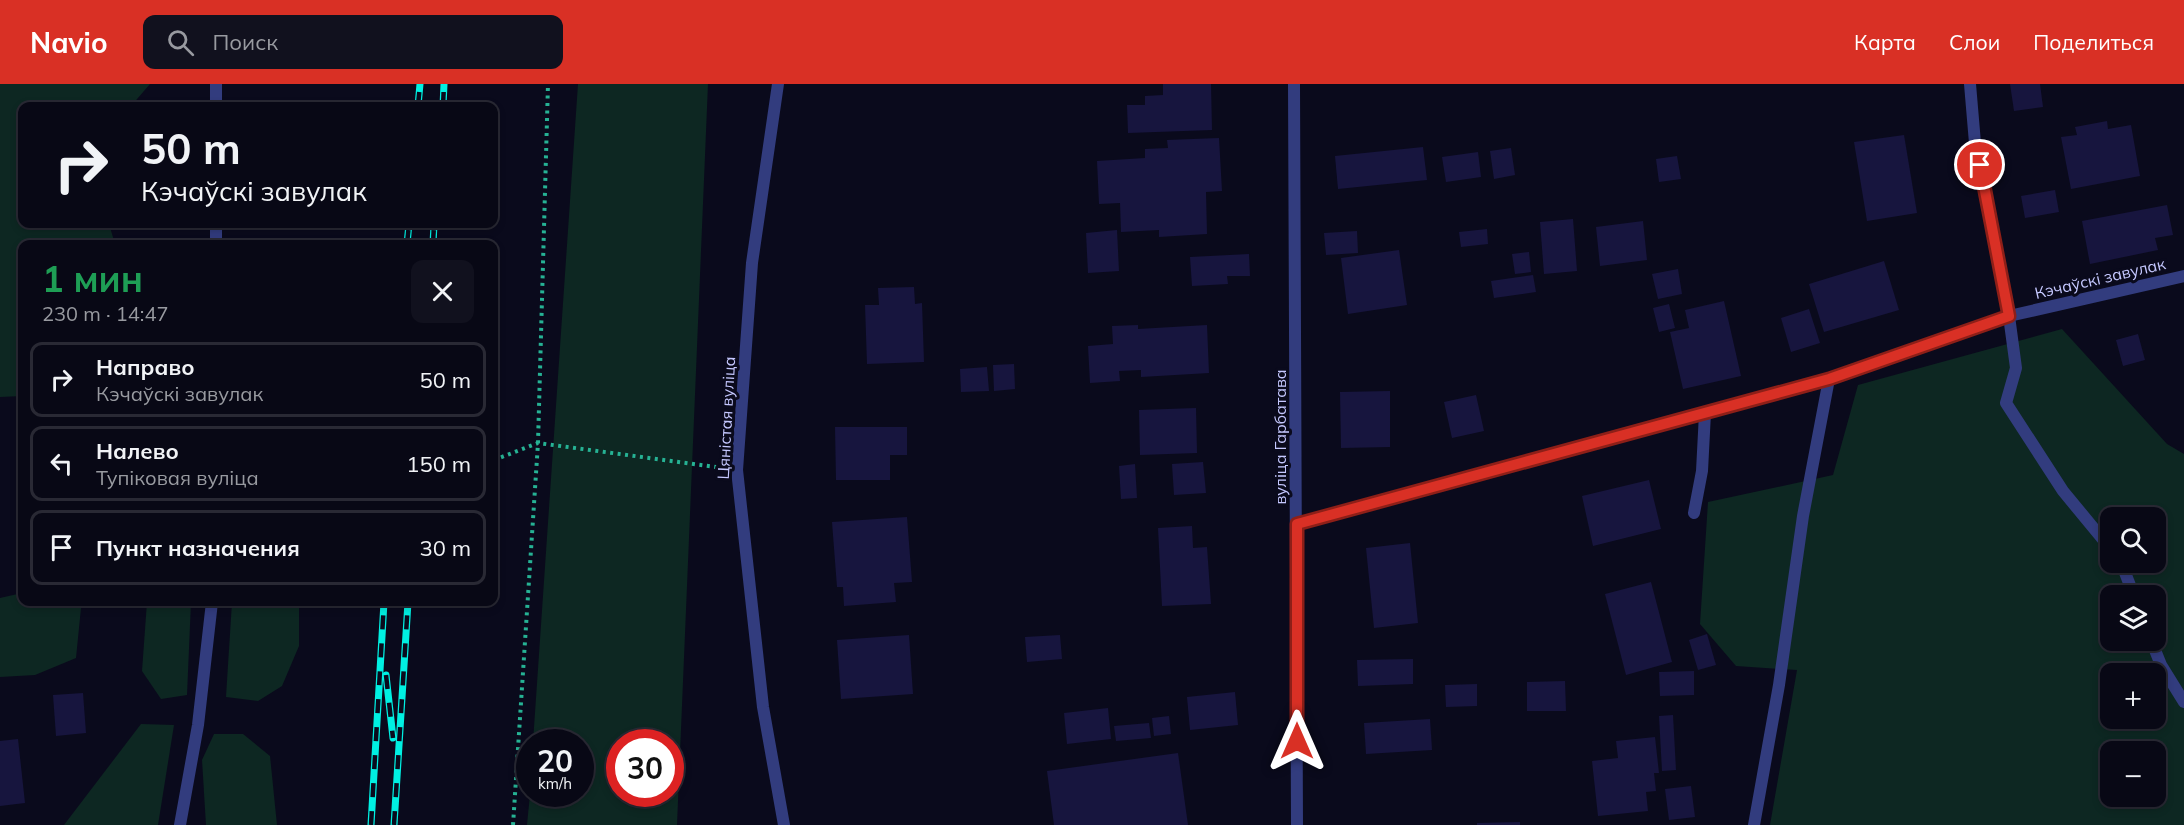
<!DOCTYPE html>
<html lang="ru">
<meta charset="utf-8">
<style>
body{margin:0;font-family:Mulish,sans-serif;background:#11111e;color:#f1f3f6;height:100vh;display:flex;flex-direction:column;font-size:22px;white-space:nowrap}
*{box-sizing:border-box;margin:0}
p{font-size:20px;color:#989aa0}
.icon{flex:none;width:33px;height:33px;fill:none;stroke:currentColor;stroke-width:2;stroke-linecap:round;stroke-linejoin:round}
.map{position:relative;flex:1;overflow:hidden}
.drawer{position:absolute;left:18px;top:156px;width:480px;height:366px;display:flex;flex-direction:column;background:#080815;border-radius:12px;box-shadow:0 3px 9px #0003,0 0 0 2px #292934}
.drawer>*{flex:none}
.hud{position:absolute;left:18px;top:18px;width:480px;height:126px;border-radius:12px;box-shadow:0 3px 9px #0003,0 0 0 2px #292934;background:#080815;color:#f1f3f6;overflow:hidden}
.fabs{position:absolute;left:2100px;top:423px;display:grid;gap:12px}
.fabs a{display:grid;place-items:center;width:66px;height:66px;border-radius:12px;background:#080815;box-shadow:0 3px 9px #0003,0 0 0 2px #292934;font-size:30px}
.speed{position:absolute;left:516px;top:645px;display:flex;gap:12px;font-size:30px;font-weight:700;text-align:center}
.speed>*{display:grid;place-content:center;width:78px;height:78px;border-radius:50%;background:#080815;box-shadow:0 3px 9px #0003,0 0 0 2px #292934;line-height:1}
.speed small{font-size:15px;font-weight:400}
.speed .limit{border:9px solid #d22;background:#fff;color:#111}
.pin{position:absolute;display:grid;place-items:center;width:51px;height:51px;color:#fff;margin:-26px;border:3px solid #fff;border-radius:50%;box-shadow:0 2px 6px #0007}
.me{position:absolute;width:66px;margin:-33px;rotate:0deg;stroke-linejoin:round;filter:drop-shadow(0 0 4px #0008)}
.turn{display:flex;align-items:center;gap:21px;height:126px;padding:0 24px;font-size:27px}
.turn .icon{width:78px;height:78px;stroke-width:2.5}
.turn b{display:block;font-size:42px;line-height:51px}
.round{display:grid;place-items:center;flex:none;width:63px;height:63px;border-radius:12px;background:#11111e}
.head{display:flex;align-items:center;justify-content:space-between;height:102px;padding:0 24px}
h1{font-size:36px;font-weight:700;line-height:45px;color:#1e9e55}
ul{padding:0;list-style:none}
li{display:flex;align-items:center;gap:18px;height:75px;margin:0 12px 9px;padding:0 12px;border:3px solid #292934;border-radius:12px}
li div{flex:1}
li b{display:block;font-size:22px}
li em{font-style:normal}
header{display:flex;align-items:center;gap:36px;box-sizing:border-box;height:84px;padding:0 30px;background:#d93025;color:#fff}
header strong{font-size:28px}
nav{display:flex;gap:33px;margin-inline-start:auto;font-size:21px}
.search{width:420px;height:54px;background:#11111e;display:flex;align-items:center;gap:15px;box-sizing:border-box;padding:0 21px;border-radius:12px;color:#989aa0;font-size:22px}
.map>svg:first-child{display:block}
.green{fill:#0d2722;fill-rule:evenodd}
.building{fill:#17153e}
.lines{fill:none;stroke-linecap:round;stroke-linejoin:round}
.path{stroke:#26b294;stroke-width:4;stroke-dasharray:3 4.5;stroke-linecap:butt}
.service{stroke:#323c7e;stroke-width:12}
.minor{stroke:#323c7e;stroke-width:12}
.rail-casing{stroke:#00f0e2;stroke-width:7}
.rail{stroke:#0a0a1c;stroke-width:4.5;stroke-dasharray:14;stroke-linecap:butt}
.route-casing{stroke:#8d1f18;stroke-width:15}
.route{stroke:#d93025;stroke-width:10}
.labels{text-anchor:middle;stroke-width:6;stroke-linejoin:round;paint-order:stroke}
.street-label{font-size:16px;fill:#c5c8ff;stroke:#0a0a1c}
</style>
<header>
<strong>Navio</strong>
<div class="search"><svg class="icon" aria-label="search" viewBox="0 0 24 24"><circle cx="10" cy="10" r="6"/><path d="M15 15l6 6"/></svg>Поиск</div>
<nav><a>Карта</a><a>Слои</a><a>Поделиться</a></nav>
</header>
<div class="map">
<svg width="2184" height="741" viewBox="0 0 2184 741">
<rect width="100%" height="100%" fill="#0a0a1c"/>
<g class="green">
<path d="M0 0H150L131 22H22V140H109L115 160H22V312L0 313Z"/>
<path d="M578 0H708L677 741H527L530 710H580V658H533ZM620 658H670V710H620Z"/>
<path d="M2062 245 2167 360 2184 370V741H1770L1797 586 1736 582 1700 540 1708 418 1833 391 1858 301ZM2110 434H2156V478H2110ZM2110 512H2156V556H2110ZM2110 590H2156V634H2110ZM2110 668H2156V712H2110Z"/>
<path d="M22 509V518H72L81 524 76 574 35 591 0 593V514Z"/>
<path d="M147 518H191L187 611 161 615 142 587Z"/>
<path d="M232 518H299V562L282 602 258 617 226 613Z"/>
<path d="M141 640 174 641 158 741H64Z"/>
<path d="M214 650H243L270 672 277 741H206L202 676Z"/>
</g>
<g class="building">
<path d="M1163 0H1211L1212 46 1128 49 1127 21H1145V12L1163 11Z"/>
<path d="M2010 0H2040L2043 23 2014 27Z"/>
<path d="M2107 37 2108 45 2131 41 2140 92 2071 105 2061 53 2077 51 2075 43Z"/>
<path d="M1904 51 1917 129 1867 137 1854 58Z"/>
<path d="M1219 54 1222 107 1206 108 1207 150 1159 153V146L1121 148 1120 119 1099 120 1097 77 1145 74V65L1168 64 1167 56Z"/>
<path d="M1423 63 1427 96 1338 105 1335 72Z"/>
<path d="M1511 64 1515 91 1494 95 1490 67Z"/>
<path d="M1478 68 1481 93 1446 98 1442 73Z"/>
<path d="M1677 72 1681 95 1659 98 1656 75Z"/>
<path d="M2055 106 2059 128 2025 134 2021 112Z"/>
<path d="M2167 121 2173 151 2155 154 2158 166 2090 180 2082 137Z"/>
<path d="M1573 135 1577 187 1544 190 1540 138Z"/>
<path d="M1643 137 1647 176 1600 182 1596 143Z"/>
<path d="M1487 145 1488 160 1461 163 1459 148Z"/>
<path d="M1117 146 1119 187 1088 189 1086 149Z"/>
<path d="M1357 147 1358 169 1326 171 1324 149Z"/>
<path d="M1399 166 1407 221 1348 230 1341 174Z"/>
<path d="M1529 168 1531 188 1515 190 1512 170Z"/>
<path d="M1249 170 1250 192H1227L1228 200 1192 202 1190 173Z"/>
<path d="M1884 177 1899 226 1824 248 1809 200Z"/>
<path d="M1678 185 1682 210 1658 215 1652 190Z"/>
<path d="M1533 191 1536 208 1494 214 1491 197Z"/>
<path d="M914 203 915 220 922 219 924 278 867 280 865 221H879L878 204Z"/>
<path d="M1724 217 1741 292 1683 305 1670 248 1689 244 1685 226Z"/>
<path d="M1669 220 1675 244 1659 248 1653 224Z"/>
<path d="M1809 225 1820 259 1791 268 1781 234Z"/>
<path d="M1138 241V245L1207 241 1209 289 1141 293V286L1119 287 1120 297 1090 299 1088 262 1113 260 1112 242Z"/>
<path d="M2138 250 2145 276 2123 282 2116 256Z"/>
<path d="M1014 280 1015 305 994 307 993 281Z"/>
<path d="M987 283 989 307 961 308 960 285Z"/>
<path d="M1390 307V363L1341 364 1340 308Z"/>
<path d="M1476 311 1484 347 1452 354 1444 318Z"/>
<path d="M1196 324 1197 369 1140 371 1139 326Z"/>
<path d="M835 343H907V371H890V396H836Z"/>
<path d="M1203 378 1206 409 1174 411 1172 380Z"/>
<path d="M1135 380 1137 414 1121 415 1119 382Z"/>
<path d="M1649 396 1661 445 1593 462 1582 412Z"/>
<path d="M907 433 912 498 894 499 896 518 844 522 843 503H837L832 438Z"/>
<path d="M1192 442 1193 464 1207 463 1211 520 1162 522 1158 444Z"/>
<path d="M1410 459 1418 539 1374 544 1366 464Z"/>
<path d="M1651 498 1672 578 1626 591 1605 510Z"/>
<path d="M1707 550 1716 581 1698 586 1689 556Z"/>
<path d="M909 551 913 610 841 615 837 556Z"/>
<path d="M1060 551 1062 575 1027 578 1025 553Z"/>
<path d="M1413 575V600L1358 602 1357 576Z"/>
<path d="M1694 587V611L1660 612 1659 588Z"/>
<path d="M1565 597 1566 627H1527V598Z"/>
<path d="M1477 600V622L1446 623 1445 601Z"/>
<path d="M1235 608 1238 641 1190 646 1187 613Z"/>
<path d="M83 609 86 649 56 652 53 611Z"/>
<path d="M1108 624 1111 655 1067 660 1064 629Z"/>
<path d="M1673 631 1676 686 1662 687 1659 632Z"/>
<path d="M1169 632 1171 650 1154 652 1152 634Z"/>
<path d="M1430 635 1432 666 1366 670 1364 639Z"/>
<path d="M1149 639 1151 654 1116 657 1114 642Z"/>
<path d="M1655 653 1659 689H1654L1656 707 1646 708 1648 727 1598 732 1592 677 1618 674 1616 657Z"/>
<path d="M18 655 25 719 0 722V657Z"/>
<path d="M1178 669 1188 741H1054L1047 687Z"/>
<path d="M1691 702 1695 733 1669 736 1665 705Z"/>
<path d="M1520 738V741H1477V739Z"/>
</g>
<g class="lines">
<g class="path">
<path d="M494 376 538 359 716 383"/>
<path d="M513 741 538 359 548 0"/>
</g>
<g class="service">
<path d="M216 22V0"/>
<path d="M216 140V160"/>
<path d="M2009 232 2016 284 2006 319 2063 407 2110 464"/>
<path d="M1694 429 1702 387 1705 329"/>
<path d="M2121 478 2134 512"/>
<path d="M2151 556 2161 581 2184 618"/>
<path d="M180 741 198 641 212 518"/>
<path d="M1754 741 1779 601 1803 432 1829 295"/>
</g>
<g class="minor">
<path d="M778 0 752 179 737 386 763 623 784 741"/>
<path d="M1294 0 1297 741"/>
<path d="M1970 0 1975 59 2009 232"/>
<path d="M1297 440 1829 295 2009 232 2184 192"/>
</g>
<defs>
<g id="rail">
<path d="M418 22 420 0"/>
<path d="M443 22 444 0"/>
<path d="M407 160 409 140"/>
<path d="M433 160 434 140"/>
<path d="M386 591 393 654"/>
<path d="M371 741 384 518"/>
<path d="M394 741 408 518"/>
</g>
</defs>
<use href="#rail" class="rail-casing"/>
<use href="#rail" class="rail"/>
</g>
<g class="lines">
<defs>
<path id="route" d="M1297 657V440L1829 295 2009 232 1980 81"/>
</defs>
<use href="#route" class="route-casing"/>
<use href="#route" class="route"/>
</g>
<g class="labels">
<g class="street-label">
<text transform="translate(2100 194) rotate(-13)" y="6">Кэчаўскі завулак</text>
<text transform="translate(726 334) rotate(-87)" y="6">Цяністая вуліца</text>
<text transform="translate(1280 353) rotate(-90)" y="6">вуліца Гарбатава</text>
</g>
</g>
</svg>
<div class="fabs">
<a><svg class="icon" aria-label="search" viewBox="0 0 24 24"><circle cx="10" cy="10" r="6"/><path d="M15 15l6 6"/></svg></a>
<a><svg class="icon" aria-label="layers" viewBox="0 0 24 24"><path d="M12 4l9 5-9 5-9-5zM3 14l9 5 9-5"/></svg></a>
<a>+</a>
<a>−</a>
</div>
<div class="speed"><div>20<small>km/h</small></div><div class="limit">30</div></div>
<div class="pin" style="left:1980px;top:81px;background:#d93025"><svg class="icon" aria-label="arrive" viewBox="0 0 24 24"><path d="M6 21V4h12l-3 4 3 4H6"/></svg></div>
<svg class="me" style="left:1297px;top:657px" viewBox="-20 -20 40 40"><path d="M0-17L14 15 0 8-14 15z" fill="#d93025" stroke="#fff" stroke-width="4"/></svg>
<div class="hud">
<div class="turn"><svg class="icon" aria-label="right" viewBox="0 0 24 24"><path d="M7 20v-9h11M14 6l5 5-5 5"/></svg><div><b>50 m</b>Кэчаўскі завулак</div></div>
</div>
<section class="drawer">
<div class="head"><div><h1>1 мин</h1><p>230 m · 14:47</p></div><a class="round"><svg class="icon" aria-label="close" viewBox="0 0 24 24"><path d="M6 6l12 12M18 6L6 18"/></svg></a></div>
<ul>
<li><svg class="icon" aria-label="right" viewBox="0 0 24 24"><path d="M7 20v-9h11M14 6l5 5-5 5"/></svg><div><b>Направо</b><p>Кэчаўскі завулак</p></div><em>50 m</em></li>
<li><svg class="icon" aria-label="left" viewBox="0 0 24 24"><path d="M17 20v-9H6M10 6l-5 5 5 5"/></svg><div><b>Налево</b><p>Тупіковая вуліца</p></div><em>150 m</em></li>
<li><svg class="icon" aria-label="arrive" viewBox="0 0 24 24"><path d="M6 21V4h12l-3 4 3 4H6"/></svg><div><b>Пункт назначения</b></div><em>30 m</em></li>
</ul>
</section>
</div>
